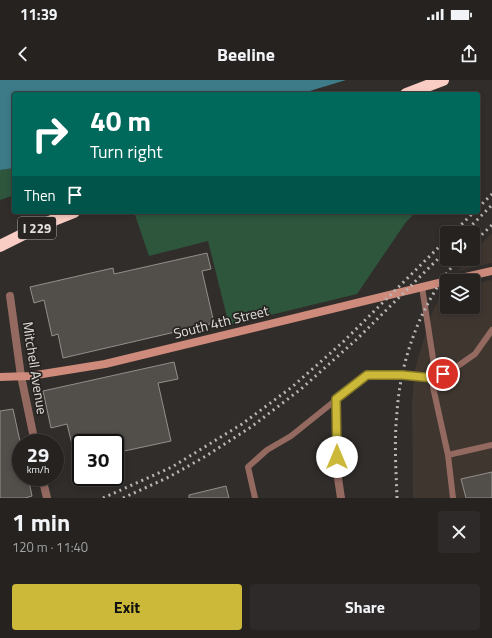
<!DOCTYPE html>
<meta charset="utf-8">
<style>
body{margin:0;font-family:"Titillium Web",sans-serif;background:#2d2a29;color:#f1f3f6;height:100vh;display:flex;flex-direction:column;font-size:15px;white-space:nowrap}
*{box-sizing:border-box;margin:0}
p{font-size:13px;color:#a3a4a5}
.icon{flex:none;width:22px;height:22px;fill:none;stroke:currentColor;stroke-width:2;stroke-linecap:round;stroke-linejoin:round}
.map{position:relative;height:418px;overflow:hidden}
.drawer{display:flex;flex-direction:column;background:#252220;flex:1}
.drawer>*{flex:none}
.guide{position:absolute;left:12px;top:12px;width:468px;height:122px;border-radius:4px;box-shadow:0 2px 6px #0003,0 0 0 1px #423f3e;background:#00695c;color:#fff;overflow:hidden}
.buttons{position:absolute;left:440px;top:146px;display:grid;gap:8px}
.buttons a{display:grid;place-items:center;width:40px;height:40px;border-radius:4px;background:#252220;box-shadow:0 2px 6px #0003,0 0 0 1px #423f3e;font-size:20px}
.speed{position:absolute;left:12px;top:354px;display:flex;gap:8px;font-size:20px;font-weight:700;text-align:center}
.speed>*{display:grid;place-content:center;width:52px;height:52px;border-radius:50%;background:#252220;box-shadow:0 2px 6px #0003,0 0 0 1px #423f3e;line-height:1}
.speed small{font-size:10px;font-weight:400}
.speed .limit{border:2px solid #111;border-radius:6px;background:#fff;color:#111}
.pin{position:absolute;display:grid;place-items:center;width:34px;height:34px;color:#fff;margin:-17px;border:2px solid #fff;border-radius:50%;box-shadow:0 1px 4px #0007}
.me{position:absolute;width:44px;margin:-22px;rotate:0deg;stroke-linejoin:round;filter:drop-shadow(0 0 3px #0008)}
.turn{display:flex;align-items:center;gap:14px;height:84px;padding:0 12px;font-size:18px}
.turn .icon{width:52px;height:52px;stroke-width:2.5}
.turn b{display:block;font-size:28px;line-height:34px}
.then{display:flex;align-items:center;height:38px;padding:0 12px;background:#0003;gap:8px;font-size:15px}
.round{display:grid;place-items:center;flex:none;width:42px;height:42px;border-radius:4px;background:#2d2a29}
.head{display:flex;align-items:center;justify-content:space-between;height:68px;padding:0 12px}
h1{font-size:24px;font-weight:700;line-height:30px}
.button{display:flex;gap:8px;margin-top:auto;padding:8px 12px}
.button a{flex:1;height:46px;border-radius:4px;background:#ccb939;color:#111;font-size:16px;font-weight:700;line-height:46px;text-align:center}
.button a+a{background:#2d2a29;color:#f1f3f6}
.status{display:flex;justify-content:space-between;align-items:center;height:28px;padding:0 20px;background:#252220;direction:ltr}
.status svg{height:11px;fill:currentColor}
header{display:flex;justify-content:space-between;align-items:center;height:52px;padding:0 12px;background:#252220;font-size:18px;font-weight:700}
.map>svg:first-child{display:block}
.built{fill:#3f3630}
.green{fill:#2d563d}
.water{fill:#3d7b89}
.building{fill:#524f4b;stroke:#938f8b}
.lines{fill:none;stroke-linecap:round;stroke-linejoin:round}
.service{stroke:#946960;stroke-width:6}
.minor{stroke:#946960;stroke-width:8}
.secondary{stroke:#ce8a7b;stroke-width:8}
.motorway{stroke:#f9cdc4;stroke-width:12}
.rail{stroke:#b8b6b3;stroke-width:3;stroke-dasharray:2 4;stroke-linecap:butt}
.motorway-bridge{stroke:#f9cdc4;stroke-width:12}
.route-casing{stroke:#857825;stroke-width:10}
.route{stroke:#ccb939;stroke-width:7}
.labels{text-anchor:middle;stroke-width:3.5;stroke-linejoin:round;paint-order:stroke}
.shield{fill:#272421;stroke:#aaa8a5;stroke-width:1}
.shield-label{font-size:13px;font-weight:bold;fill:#e2e0de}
.street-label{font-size:14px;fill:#e2e0de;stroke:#272421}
</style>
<div class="status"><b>11:39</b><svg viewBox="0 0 49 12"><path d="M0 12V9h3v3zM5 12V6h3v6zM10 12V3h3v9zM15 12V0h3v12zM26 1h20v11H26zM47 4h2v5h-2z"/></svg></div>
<header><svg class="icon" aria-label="back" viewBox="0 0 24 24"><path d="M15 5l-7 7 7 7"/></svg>Beeline<svg class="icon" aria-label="share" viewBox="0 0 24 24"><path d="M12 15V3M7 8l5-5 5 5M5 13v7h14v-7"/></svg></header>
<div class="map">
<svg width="492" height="418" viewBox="0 0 492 418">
<rect width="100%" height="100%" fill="#312d2a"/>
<g class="built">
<path d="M492 153V183L458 191 468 179H473V172Z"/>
<path d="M492 200V418H413L412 323 415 289 423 262 434 228 443 212 447 211V227H473V204Z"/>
</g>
<g class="green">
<path d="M14 88V115L0 120V90Z"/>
<path d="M134 132H416L406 142 357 214 229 245 208 161 149 176Z"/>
</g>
<path class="water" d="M0 0H346L300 14H14V88L0 90Z"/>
<g class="building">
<path d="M207 173 211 189 202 191 214 243 63 278 58 254 52 256 44 220 34 223 30 207 113 188 114 194Z"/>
<path d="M174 282 178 299 158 303 171 361 115 373V363H81V388L78 389 67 344 51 348 43 311Z"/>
<path d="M13 329 21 366V397H28L32 416 25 418H0V331Z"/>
<path d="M492 392V418H466L461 399Z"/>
<path d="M226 406 229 418H189V415Z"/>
</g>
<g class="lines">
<g class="service">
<path d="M422 207 434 285 433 307 448 375 453 418"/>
<path d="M448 375 492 365"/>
<path d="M255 418 248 387 267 370 291 356 367 295H402L433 297 452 290 475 274 492 250"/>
</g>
<g class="minor">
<path d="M10 216 21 296 35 363"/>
<path d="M337 319V391L341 418"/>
<path d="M42 397 47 418"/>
</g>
<g class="secondary">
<path d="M448 201 492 191"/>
<path d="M0 297 30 296 105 284 447 201"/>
</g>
<path class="motorway" d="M406 14 443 0"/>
<g class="rail">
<path d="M478 128 492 114"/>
<path d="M453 153 474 132"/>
<path d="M464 153 492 125"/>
<path d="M473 163 492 145"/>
<path d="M103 418 172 387 242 344 292 307 343 262 447 159"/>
<path d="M123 418 169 397 206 376 251 347 301 309 356 260 447 170"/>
<path d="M397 418C396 390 394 361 397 332 400 287 415 241 440 203 445 195 452 187 458 179"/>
</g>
<path class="motorway-bridge" d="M0 166 44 144 74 132"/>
</g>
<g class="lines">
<defs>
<path id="route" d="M337 377 336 319 367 295H402L433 298 443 294"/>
</defs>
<use href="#route" class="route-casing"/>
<use href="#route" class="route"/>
</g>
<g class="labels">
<rect class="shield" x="18" y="137" width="38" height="22" rx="3"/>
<g class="shield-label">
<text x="37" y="153">I 229</text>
</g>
<g class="street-label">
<text transform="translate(221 242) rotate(-14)" y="5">South 4th Street</text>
<text transform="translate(35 288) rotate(81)" y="5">Mitchell Avenue</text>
</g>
</g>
</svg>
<div class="buttons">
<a><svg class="icon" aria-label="sound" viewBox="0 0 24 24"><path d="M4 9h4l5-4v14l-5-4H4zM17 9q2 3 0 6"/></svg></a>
<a><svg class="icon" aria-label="layers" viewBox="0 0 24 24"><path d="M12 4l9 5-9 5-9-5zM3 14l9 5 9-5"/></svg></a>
</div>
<div class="speed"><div>29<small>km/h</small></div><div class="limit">30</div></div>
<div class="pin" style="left:443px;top:294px;background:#d93025"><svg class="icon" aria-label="arrive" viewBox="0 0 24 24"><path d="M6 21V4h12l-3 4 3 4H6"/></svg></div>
<svg class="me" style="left:337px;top:377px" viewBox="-20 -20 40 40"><circle r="19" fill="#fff"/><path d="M0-13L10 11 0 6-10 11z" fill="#ccb939"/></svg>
<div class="guide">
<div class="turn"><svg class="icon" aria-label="right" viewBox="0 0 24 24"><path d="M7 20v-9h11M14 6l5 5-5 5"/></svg><div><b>40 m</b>Turn right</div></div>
<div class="then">Then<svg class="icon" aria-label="arrive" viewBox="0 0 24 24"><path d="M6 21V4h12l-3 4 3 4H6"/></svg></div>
</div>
</div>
<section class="drawer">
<div class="head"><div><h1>1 min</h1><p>120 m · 11:40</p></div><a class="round"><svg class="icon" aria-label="close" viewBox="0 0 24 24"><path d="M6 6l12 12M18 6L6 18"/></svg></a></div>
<div class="button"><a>Exit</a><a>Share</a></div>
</section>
